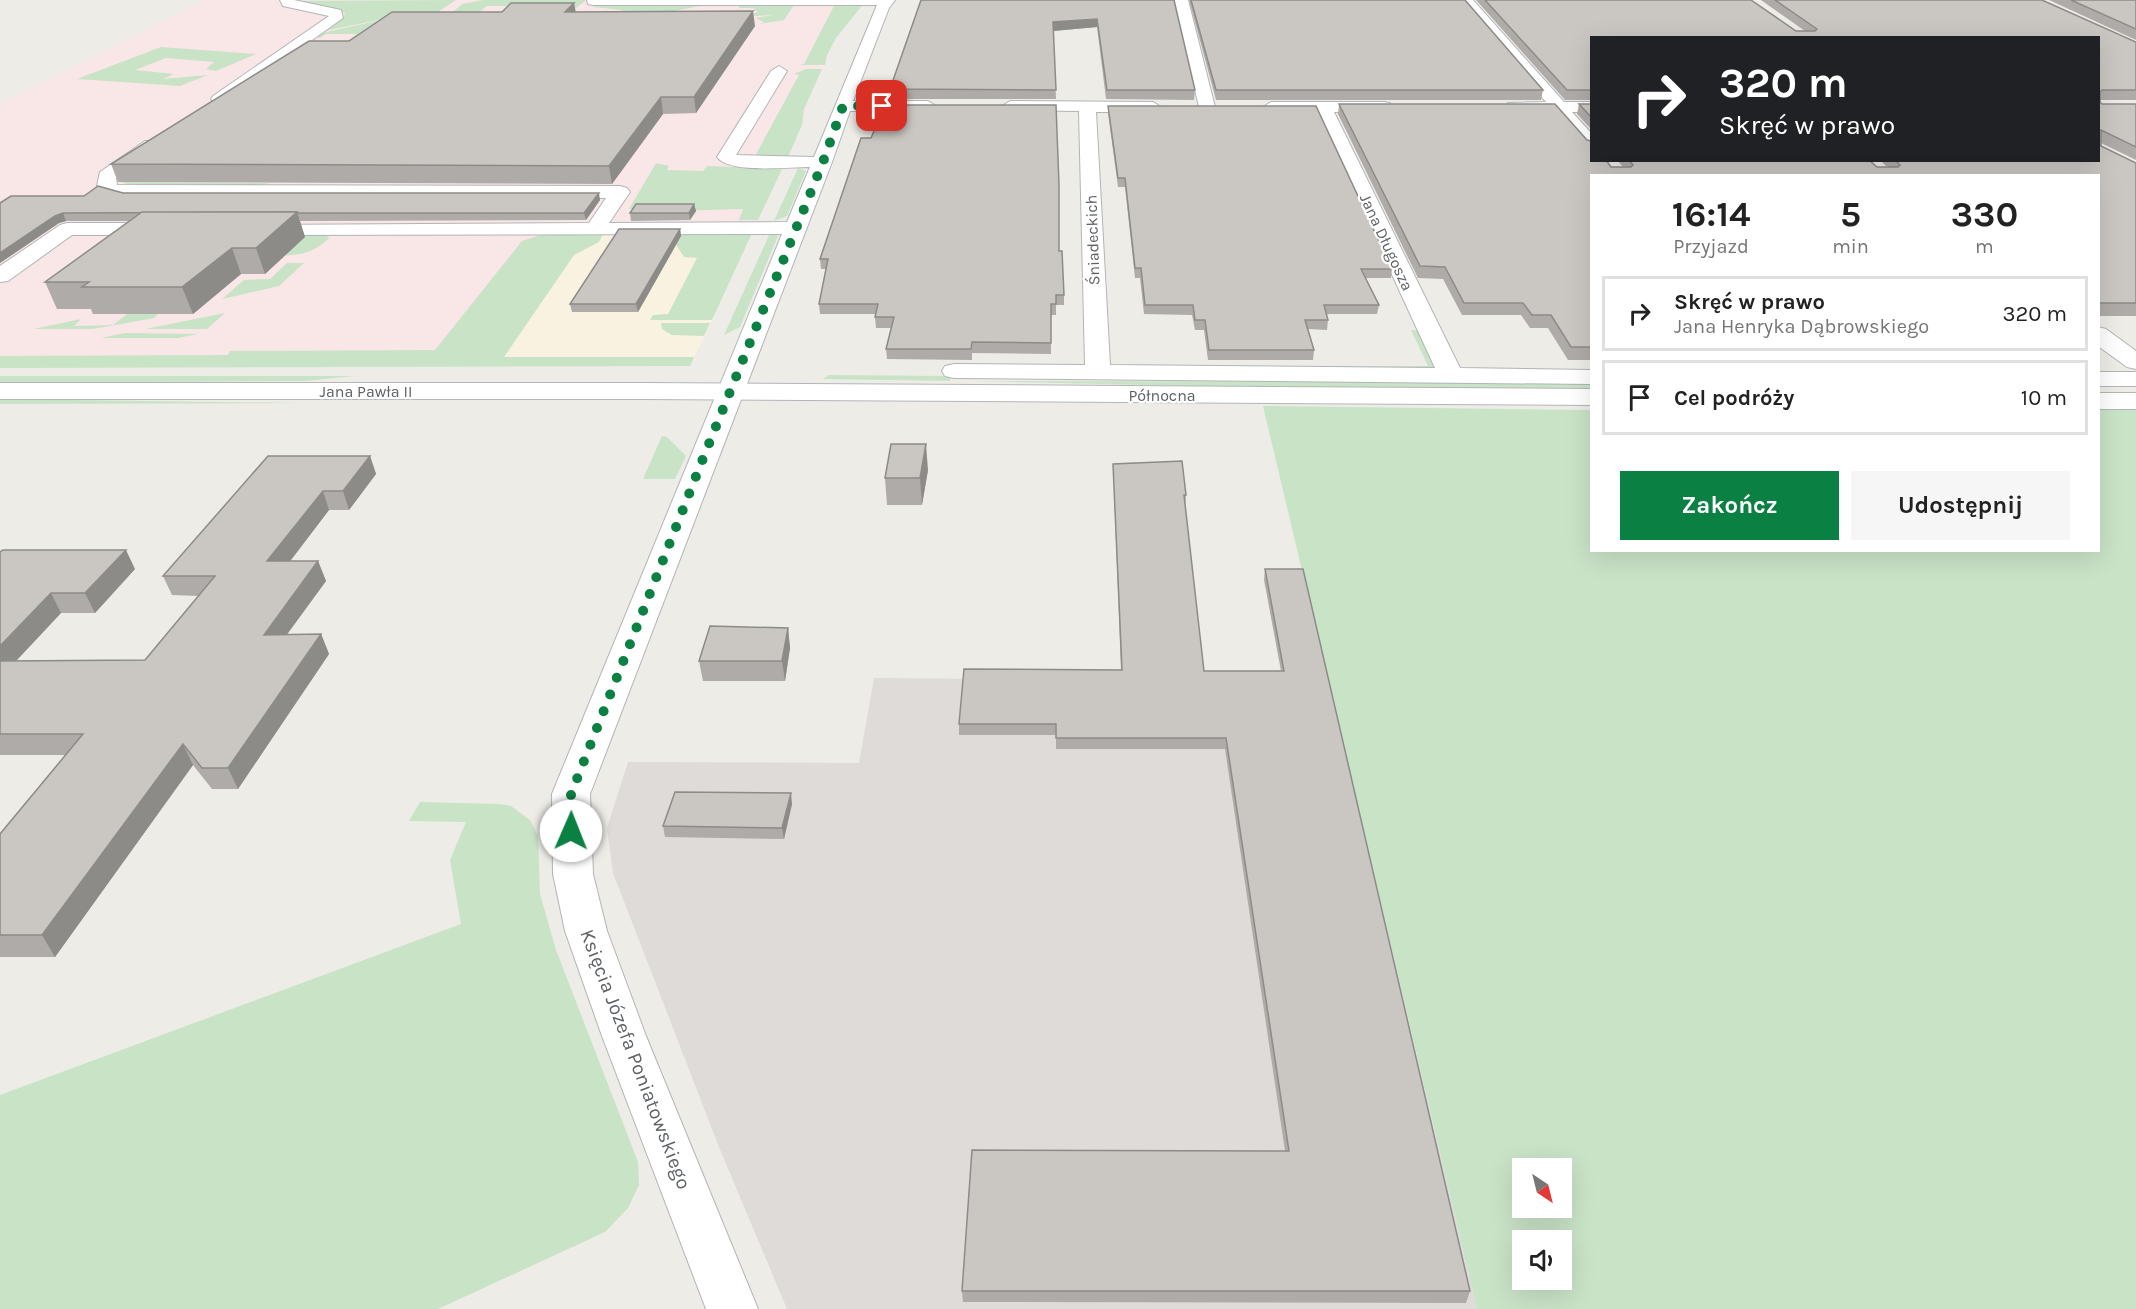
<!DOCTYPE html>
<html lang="pl">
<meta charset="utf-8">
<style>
body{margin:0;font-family:Karla,sans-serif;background:#f6f6f6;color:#222;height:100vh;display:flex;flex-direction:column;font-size:22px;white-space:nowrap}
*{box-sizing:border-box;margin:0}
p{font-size:20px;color:#767676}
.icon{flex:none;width:33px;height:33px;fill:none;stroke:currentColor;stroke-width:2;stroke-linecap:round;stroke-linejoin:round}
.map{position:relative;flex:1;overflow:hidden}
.side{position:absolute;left:1590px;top:174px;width:510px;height:378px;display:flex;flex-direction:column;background:#fff;border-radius:0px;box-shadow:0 6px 24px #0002}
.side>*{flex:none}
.hud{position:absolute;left:1590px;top:36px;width:510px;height:126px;border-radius:0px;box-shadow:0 6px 24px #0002;background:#202124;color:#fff;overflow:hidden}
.needle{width:39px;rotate:145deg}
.buttons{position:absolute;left:1512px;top:1158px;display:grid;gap:12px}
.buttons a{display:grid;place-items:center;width:60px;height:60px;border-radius:0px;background:#fff;box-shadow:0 6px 24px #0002;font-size:30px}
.pin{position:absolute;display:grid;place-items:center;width:51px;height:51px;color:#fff;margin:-26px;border-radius:12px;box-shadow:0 3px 9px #0006}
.me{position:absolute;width:66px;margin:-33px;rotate:1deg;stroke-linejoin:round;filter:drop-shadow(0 0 4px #0008)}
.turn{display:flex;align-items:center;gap:21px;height:126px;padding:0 30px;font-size:27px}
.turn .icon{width:78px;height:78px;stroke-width:2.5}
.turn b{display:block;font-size:42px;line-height:51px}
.eta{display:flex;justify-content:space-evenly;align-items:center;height:102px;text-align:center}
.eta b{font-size:36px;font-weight:700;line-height:42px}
.action{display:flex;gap:12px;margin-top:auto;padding:12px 30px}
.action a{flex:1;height:69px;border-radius:0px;background:#0b8043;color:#fff;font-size:24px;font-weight:700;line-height:69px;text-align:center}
.action a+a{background:#f6f6f6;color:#222}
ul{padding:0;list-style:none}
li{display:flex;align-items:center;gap:18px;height:75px;margin:0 12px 9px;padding:0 18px;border:3px solid #e0e0e0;border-radius:0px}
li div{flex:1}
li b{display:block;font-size:22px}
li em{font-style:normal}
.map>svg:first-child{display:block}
.commercial{fill:#faf2e1}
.industrial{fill:#dedbd9}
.medical{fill:#f9e6e6}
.green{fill:#c9e3c7;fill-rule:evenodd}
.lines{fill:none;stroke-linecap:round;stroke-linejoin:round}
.minor-casing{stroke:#b2b4b7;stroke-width:2}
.secondary-casing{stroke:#b3b6b9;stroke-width:2}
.minor{fill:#fff;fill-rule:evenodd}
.secondary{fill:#fff;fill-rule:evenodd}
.wall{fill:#aeaba8}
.shaded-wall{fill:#8d8b88}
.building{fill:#cac7c3;stroke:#8d8b88;stroke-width:1.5}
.route{stroke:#0b8043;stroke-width:10;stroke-dasharray:0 18}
.labels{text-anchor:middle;stroke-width:4.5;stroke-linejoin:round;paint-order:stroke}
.far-street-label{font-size:16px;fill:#5e6265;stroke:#fff}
.street-label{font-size:20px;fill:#5e6265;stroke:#fff}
</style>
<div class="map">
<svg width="2136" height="1309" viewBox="0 0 2136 1309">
<rect width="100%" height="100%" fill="#eeece7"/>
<path class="commercial" d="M570 234H708L715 314 690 366H428Z"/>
<path class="industrial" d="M874 678 1328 682 1477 1309H787L719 1147 613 873 607 828 628 762 859 763Z"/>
<path class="medical" d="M206 0H859L864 3 836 37 827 55 825 65 808 100 802 125 755 167 782 169 757 224 570 234 428 366H0V104Z"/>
<g class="green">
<path d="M456 0 436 13 341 46 357 34H326L320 38 317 36 322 33 418 12 324 31 343 18 345 13 294 1Z"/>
<path d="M483 0H585V1L576 8 567 9 562 6H487L475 15 452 13 462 4Z"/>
<path d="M796 2 784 20 759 24 764 22 756 18 773 15 754 16 752 14 758 12 753 10 755 8H739V4Z"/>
<path d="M715 3 649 16 615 17 622 10 594 7 595 5Z"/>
<path d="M864 3 836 38 827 55 825 65H799L804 64 834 6 823 5Z"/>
<path d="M161 47 256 54 216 71 206 69 214 62 166 58 135 70 174 74 163 79 208 75 180 86 77 79Z"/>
<path d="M806 69H822L804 109 802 125 788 157 755 156 799 75 794 74Z"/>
<path d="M656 163 669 166 667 170 703 171 707 166 782 169 758 220H739L743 209 636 212 637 209H629Z"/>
<path d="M798 168 806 171 787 216 774 221Z"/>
<path d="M121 182 270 183 253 186 131 185Z"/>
<path d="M249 233 326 234 329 238C307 261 278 255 248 255Z"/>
<path d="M547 233 603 234 599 242 574 255 504 357H694L690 366 0 368V356L228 355 230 351 435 350 522 241Z"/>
<path d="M752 233 712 320H650L653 315 668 314 697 258 684 257 669 234Z"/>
<path d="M770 233 778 236 740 327 724 335Z"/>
<path d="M287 263H304L279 286 222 299 244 280 270 279Z"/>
<path d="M131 311H161L154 318 93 329H34L81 319 74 326 113 325Z"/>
<path d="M225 313 207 329H145Z"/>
<path d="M661 323H710L704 336 672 335 662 329Z"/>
<path d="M1411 330H1418L1434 368 1125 367 1428 366Z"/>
<path d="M125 333 198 334 178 338H101Z"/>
<path d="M829 375 951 376 950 381 823 379Z"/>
<path d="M0 376H355L305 381 0 383Z"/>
<path d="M973 381 1591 382 1592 391 1319 389Z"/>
<path d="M0 399 302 403 0 404Z"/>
<path d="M1263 406 1591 410 1592 550H2098L2099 409H2136V1309H1477ZM1522 1168H1562V1208H1522ZM1522 1240H1562V1280H1522Z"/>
<path d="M662 436 667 437 686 456 675 479H643Z"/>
<path d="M420 802 499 804 511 806 530 820 538 836 540 894 556 950 638 1162 639 1185 628 1208 605 1232 438 1309H0V1095L461 924 450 860 466 822 409 821Z"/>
</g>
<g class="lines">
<defs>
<g id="minor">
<path d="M280 0H294L341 10 343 18 225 102H213L211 99 213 96 329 16 283 6Z"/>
<path d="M587 0H895L889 8 853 101H928L936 106 928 111H850L832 162 590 794 593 874 607 931 646 1036 758 1309H706L602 1036 565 931 553 874 552 794 782 234 257 235 250 233 247 229 250 225 589 223 606 198H126L104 194 97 186 100 172 145 141H157L160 145 157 149 116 178 117 185 620 186 627 188 630 192 609 223 787 222 810 167C789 167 729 174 717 157L771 71 779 66 787 71 736 155 814 157 877 5H593L588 4Z"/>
<path d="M1174 0H1188L1215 107 1213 111H1201L1199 107Z"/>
<path d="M1459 0H1473L1564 102H1592V112H1572L1592 134V150L1586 149 1554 112 1508 111 1506 107 1508 103 1546 102Z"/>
<path d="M1010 101 1153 102 1161 107 1153 112H1096L1110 365 1435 368 1317 112H1271L1263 107 1271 102H1384L1390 103 1392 107 1390 111 1334 112 1460 368 1592 370V384L954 378 945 376 942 371 945 366 954 364 1085 365 1079 111 1004 110 1002 106Z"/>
<path d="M67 223H164L171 225 174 229 171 233 164 235H72L8 281 0 282V266L60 225Z"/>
<path d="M2098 327 2106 329 2136 351V369L2127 367 2098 346Z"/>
<rect x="2098" y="372" width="38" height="14"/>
</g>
<g id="secondary">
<path d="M0 383H644L1592 389V405L644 399H0Z"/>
<rect x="2098" y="393" width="38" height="16"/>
</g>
</defs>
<use href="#minor" class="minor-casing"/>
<use href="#secondary" class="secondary-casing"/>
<use href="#minor" class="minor"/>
<use href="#secondary" class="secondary"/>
</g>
<g class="wall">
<path d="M921 0H1174L1195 90 1194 100 1106 99 1097 27 1053 31 1056 99H890V89Z"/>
<path d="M1189 0H1465L1543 90 1541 100H1216Z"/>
<path d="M1476 0H1751L1796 31H1805L1761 0H2042L2136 42V100H2100V102L2102 104H2136V160L2101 143V146L2136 163V316H2098V176H1592V360H1568L1548 328H1530L1521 315H1462L1443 279 1418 278 1338 114 1339 104 1592 160 1611 167H1623L1617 160H1869L1877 167H1887L1880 160H2098L1592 38V100H1565Z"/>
<path d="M2049 0H2136V40Z"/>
<path d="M576 12 755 26 696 113 663 114 612 184 118 182 111 164Z"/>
<path d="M1579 104H1592V130L1577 114Z"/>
<path d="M1108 106 1392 269 1391 278H1365L1379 305 1377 314H1326L1328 320 1327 330 1308 329 1314 350 1313 360H1208L1204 330H1195L1192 315 1144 314 1140 278H1135L1125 187H1118L1108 113Z"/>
<path d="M123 193 600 200 586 220 300 221 305 237 265 274H241L193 314H93L91 309H57L45 282 130 221H66L59 223 0 263V203Z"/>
<path d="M694 204 696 211 690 220 631 221 630 213Z"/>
<path d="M680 229 681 236 638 312H572L570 304Z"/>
<path d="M1059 251 1064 295V305H1056V315H1051V354L972 353V360L887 359 886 349 891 328H876L875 317 876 314H820L819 304 826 269H821L820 259Z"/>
<path d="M370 456 376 474 349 510H329L290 561H318L326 581 287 634H321L329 654 238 789H212L193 765 55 957H0V834L65 755H0V552L135 569 95 613H61L16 661 145 660 199 596 172 595 163 576Z"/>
<path d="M1113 464 1186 495 1185 506 1204 671H1281L1264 580 1265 569 1470 1291 1466 1303 963 1302 962 1291 1285 1151 1225 749H1056V735H959V724L1121 670Z"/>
<path d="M928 470 922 505H887L885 478Z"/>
<path d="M788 628 790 648 785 681H703L699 661Z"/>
<path d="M792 804 784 839 665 837 663 826Z"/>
</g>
<g class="shaded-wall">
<path d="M574 3 577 18 565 12Z"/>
<path d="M753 11 755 26 696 113 694 97Z"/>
<path d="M1097 19V27L1053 31V22Z"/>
<path d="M661 97 663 114 612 184 609 166Z"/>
<path d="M599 193 600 200 586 220 584 213Z"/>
<path d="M694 204 696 211 690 220 689 213Z"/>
<path d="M297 212 305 237 265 274 256 248Z"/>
<path d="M63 213 66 221 59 223 0 263V253L55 216Z"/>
<path d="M680 229 681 236 638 312 636 304Z"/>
<path d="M232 248 241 274 193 314 182 287Z"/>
<path d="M926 444 928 470 922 505 920 478Z"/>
<path d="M370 456 376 474 349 510 343 491Z"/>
<path d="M323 491 329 510 275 581 267 561Z"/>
<path d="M126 550 135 569 95 613 85 593Z"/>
<path d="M318 561 326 581 272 655 264 635Z"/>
<path d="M51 593 61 613 0 678V646Z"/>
<path d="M788 628 790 648 785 681 782 661Z"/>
<path d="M321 634 329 654 238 789 228 768Z"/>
<path d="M183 744 193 765 55 957 42 935Z"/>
<path d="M791 793 792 804 784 839 782 828Z"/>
</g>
<g class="building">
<path d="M921 0H1174L1195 90H1107L1097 19 1053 22 1056 90 890 89Z"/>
<path d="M1191 0H1465L1543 90H1216Z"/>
<path d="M1485 0H1751L1796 31H1815L1817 29 1775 0H2042L2136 42V90H2102L2100 92V102L2102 104H2136V147L2101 130V146L2136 163V303H2098V176H1592V347H1571L1551 315H1532L1523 303H1464L1445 267 1420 266 1339 104H1555L1587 140 1592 141V160H1606L1611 167H1631L1633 165 1629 160H1869L1877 167H1898L1900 165 1895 160H2098V38H1592V90H1567Z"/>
<path d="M2071 0H2136V29Z"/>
<path d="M511 3H574L565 12 753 11 694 97H661L609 166 111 164 309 41H349L392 12H502Z"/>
<path d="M1579 104H1592V118Z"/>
<path d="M885 105H1056L1059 185V251H1062L1064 295H1056V304H1051V343L972 342 971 349H886L894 317H875L878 304H819L828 259H820L861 138H871Z"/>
<path d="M1108 106H1316L1392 269H1361L1379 305H1324L1328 320H1305L1314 350H1209L1205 320H1195L1193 305H1145L1141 268H1135L1125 178H1118Z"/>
<path d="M98 186 123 193H599L584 213H297V212L63 213 55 216 0 253V203L11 196H84Z"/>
<path d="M636 204H694L689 213H630Z"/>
<path d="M142 212H297L256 248H232L182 287H82L89 282H45Z"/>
<path d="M619 229H680L636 304H570Z"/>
<path d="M891 444H926L920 478H885Z"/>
<path d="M268 456H370L343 491H323L267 561H318L264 635 321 634 228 768H202L183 744 42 935H0V834L83 734H0V661L145 660 215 576H163Z"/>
<path d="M1182 461 1186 495H1184L1204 671H1284L1265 569H1303L1470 1291H962L972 1150 1289 1151 1226 738H1056V724H959L964 669 1122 670 1113 464Z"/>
<path d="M3 550H126L85 593H51L0 646V552Z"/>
<path d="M710 626 788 628 782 661H699Z"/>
<path d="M675 792 791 793 782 828 663 826Z"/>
</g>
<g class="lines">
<path class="route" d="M571 831V794L702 461 823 162 843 106H882"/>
</g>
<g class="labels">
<g class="far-street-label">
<text transform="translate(1092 240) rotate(-92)" y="6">Śniadeckich</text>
<text transform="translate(1387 242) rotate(65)" y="6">Jana Długosza</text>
<text x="366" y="397">Jana Pawła II</text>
<text x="1162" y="401">Północna</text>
</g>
<g class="street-label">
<text transform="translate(636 1059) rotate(69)" y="7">Księcia Józefa Poniatowskiego</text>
</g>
</g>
</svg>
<div class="buttons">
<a><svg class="needle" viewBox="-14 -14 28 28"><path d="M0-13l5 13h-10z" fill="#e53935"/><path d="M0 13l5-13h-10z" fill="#767676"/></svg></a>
<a><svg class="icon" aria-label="sound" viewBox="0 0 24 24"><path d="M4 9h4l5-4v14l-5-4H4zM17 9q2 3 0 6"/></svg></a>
</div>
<div class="pin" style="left:882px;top:106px;background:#d93025"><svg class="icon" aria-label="arrive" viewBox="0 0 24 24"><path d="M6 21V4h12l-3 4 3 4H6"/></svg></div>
<svg class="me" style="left:571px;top:831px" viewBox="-20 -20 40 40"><circle r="19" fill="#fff"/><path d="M0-13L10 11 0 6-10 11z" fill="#0b8043"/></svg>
<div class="hud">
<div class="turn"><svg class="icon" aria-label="right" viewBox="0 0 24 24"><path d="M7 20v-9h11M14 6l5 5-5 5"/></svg><div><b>320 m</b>Skręć w prawo</div></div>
</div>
<section class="side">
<div class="eta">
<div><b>16:14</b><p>Przyjazd</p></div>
<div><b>5</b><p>min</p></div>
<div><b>330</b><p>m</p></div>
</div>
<ul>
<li><svg class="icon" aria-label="right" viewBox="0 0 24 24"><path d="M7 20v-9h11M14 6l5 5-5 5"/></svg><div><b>Skręć w prawo</b><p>Jana Henryka Dąbrowskiego</p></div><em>320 m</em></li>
<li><svg class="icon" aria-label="arrive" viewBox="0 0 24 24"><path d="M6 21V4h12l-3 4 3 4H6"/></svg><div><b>Cel podróży</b></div><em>10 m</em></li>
</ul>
<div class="action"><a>Zakończ</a><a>Udostępnij</a></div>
</section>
</div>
